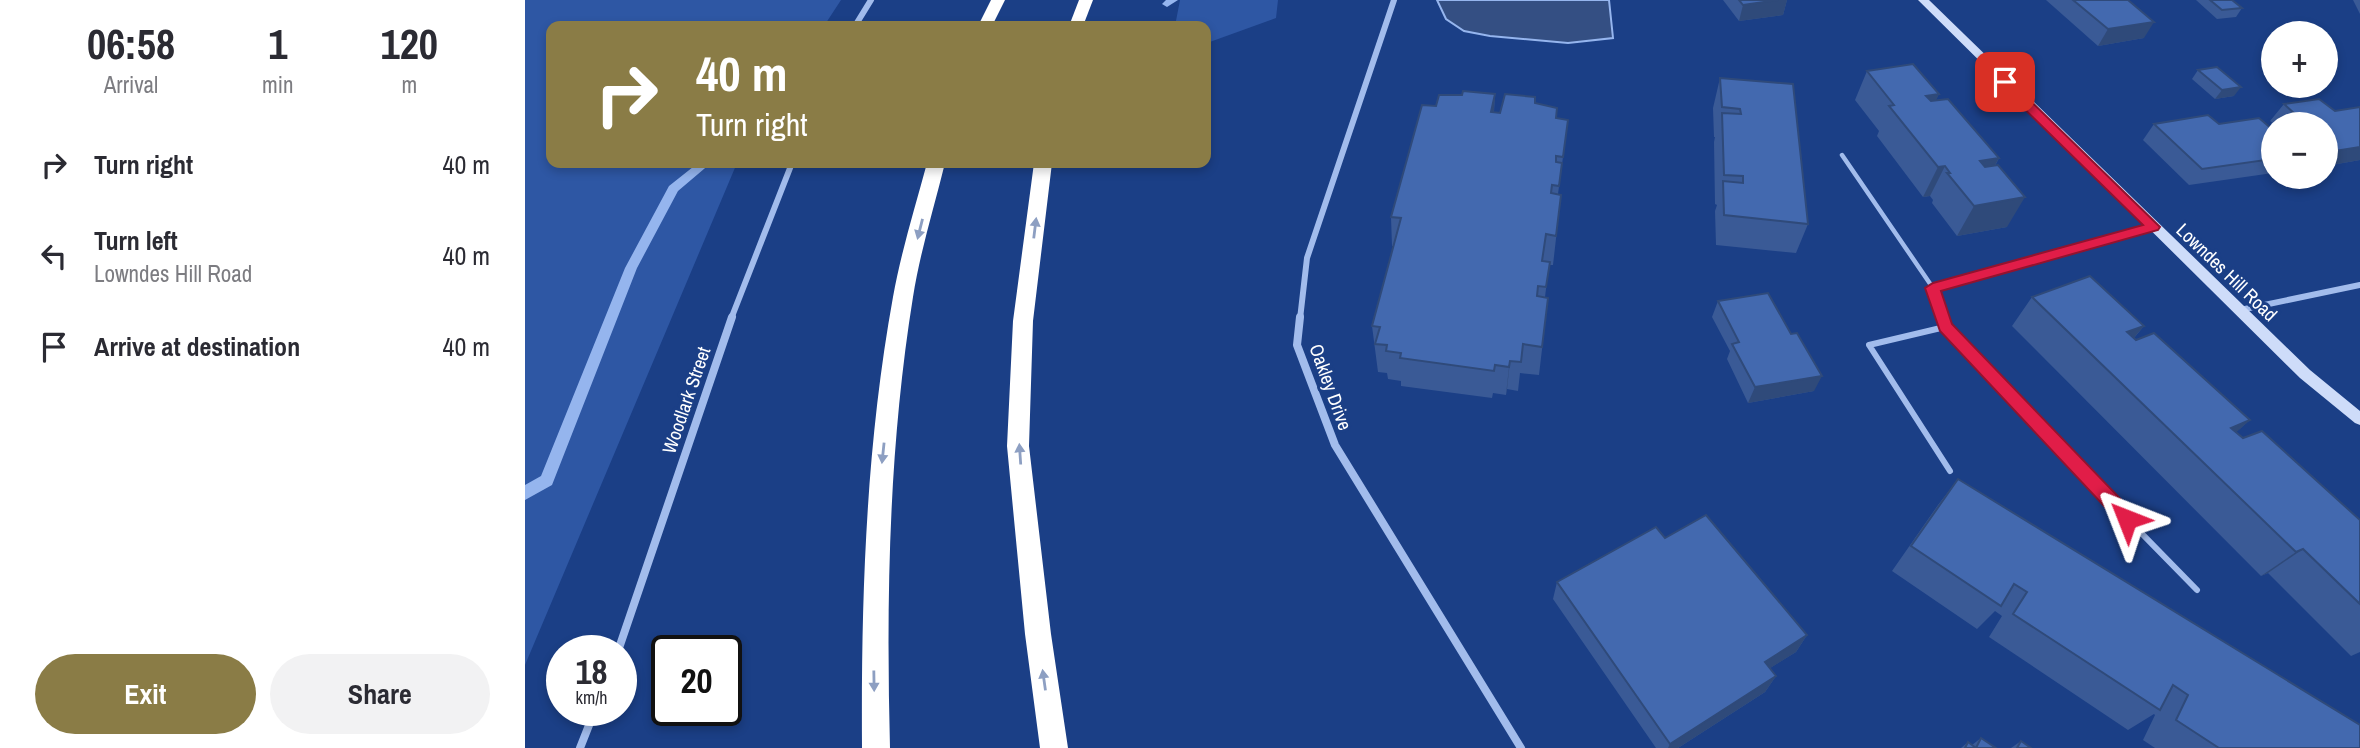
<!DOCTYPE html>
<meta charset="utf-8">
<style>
body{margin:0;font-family:"Archivo Narrow",sans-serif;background:#f2f2f3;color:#2b2b33;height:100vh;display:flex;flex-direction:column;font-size:26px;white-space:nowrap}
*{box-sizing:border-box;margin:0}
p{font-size:23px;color:#7c7c81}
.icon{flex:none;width:38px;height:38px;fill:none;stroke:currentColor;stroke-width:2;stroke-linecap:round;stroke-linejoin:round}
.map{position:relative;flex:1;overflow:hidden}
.side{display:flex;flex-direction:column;background:#fff;width:525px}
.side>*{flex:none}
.banner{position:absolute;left:21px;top:21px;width:665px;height:147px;border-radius:14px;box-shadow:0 4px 10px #0003;background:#8a7c46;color:#fff;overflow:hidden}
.buttons{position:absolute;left:1736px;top:21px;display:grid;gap:14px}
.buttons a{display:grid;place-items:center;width:77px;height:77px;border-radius:50%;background:#fff;box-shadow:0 4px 10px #0003;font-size:35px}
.speed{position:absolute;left:21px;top:635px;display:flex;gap:14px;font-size:35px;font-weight:700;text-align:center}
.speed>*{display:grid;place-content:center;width:91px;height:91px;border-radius:50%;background:#fff;box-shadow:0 4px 10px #0003;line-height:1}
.speed small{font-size:18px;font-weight:400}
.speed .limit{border:4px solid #111;border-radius:10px;background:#fff;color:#111}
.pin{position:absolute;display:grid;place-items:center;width:60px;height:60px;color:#fff;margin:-30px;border-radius:14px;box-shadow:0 4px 10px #0006}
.me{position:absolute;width:77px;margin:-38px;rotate:315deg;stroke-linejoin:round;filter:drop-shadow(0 0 5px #0008)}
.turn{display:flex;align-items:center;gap:24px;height:147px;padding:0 35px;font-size:32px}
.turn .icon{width:91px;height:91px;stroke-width:2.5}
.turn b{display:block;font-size:49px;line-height:60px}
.eta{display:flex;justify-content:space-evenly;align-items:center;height:119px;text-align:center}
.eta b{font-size:42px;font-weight:700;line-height:49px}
.button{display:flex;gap:14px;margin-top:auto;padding:14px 35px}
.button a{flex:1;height:80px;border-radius:42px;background:#8a7c46;color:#fff;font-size:28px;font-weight:700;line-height:80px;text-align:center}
.button a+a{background:#f2f2f3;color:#2b2b33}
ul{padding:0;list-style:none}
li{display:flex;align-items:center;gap:21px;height:91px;padding:0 35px}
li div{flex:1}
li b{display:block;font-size:26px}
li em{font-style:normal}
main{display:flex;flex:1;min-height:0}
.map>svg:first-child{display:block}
.green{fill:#2e57a4}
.water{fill:#344f83;stroke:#95b5ee;stroke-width:2}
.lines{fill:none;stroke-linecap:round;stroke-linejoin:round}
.stream{fill:#95b5ee;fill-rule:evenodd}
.lane-far1{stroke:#a2bcec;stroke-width:4.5}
.lane{stroke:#a2bcec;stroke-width:6}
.street-far1{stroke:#a2bcec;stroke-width:6}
.street{stroke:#a2bcec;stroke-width:8}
.secondary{fill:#cedcf9;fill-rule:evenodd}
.highway{fill:#fff;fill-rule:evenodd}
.wall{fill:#3a5a96}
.shaded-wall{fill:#2f4a7a}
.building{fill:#4369af;stroke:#2f4a7a;stroke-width:2}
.oneway{fill:#8d9fc2}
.route{fill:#e11d48;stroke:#92132f;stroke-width:2}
.labels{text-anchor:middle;stroke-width:6;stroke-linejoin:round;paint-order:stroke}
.street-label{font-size:19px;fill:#fff;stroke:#1b3f86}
</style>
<main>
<section class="side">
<div class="eta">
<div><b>06:58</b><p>Arrival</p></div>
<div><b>1</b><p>min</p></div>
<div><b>120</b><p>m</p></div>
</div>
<ul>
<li><svg class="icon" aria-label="right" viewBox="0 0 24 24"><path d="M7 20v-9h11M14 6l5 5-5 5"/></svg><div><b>Turn right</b></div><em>40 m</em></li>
<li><svg class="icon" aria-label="left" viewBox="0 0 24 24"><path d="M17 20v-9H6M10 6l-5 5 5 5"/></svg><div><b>Turn left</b><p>Lowndes Hill Road</p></div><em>40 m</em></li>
<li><svg class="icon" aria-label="arrive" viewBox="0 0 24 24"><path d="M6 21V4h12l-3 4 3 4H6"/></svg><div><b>Arrive at destination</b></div><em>40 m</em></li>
</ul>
<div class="button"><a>Exit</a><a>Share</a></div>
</section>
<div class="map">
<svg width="1835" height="748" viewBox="0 0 1835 748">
<rect width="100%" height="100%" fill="#1b3f86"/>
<g class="green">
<path d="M0 0H316L299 26H26V163H212L0 665Z"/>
<path d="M655 0H753L751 18 682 43 681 26H650Z"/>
</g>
<path class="water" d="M912 0H1084L1088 38 1043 43 965 36 939 31 921 19Z"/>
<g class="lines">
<g class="stream">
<path d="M641 0H653L642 7 637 4Z"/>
<path d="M173 163H186L153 191 112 268 27 485 0 500V485L16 476 100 268 144 186Z"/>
</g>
<g class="lane-far1">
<path d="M1317 155 1408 288"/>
<path d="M1417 319 1408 288 1628 227"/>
</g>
<g class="lane">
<path d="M1417 317 1420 327 1344 345 1425 471"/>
<path d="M1420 327 1533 448 1672 590"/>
</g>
<g class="street-far1">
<path d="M330 26 346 0"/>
<path d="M1715 310 1835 285"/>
<path d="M206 319 267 163"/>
<path d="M775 319 782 258 869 0"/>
</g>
<g class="street">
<path d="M775 317 772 345 810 445 996 748"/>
<path d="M93 651 207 317"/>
<path d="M55 748 70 710"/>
</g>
<path class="secondary" d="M1393 0H1404L1785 370 1835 411V425L1830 423 1775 378Z"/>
<g class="highway">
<path d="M466 0H480L467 26H453Z"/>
<path d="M554 0H568L558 26H544Z"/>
<path d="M402 163H420C409 208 395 252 388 297 364 446 361 597 365 748H337C336 597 341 446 368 297 376 252 390 208 402 163Z"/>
<path d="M509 163H527L508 321 504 446 526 634 543 748H515L500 634 482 446 488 321Z"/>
</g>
</g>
<g class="wall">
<path d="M1198 0H1262L1258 15 1214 21Z"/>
<path d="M1521 0H1603L1619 38 1573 46Z"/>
<path d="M1671 0H1707L1717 8 1711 17 1692 19Z"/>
<path d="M1828 0H1835V14Z"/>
<path d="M1673 70 1709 96 1690 99 1667 79Z"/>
<path d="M1342 71 1414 94 1410 101 1474 158 1470 166 1482 227 1432 236 1407 203 1408 200 1405 196 1398 197 1352 136 1354 131 1330 100Z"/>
<path d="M1195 78 1268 84 1283 224 1271 253 1191 245 1190 211 1192 205 1190 204 1189 142 1190 137H1189L1188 108Z"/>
<path d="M970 94 969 112 975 113 1010 103 1031 118 1043 120 1033 194 1036 195 1028 265H1024L1020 297 1023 298 1014 375 995 373 993 391 982 389 981 395 968 393 967 398 876 386V381L863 379 862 373 853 372 847 326 869 246H867L866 217 911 106Z"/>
<path d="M1759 104 1810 111 1835 107V160L1801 166V124H1749L1745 121Z"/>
<path d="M1629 124H1694L1748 130V173L1664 185 1618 140Z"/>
<path d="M1507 297 1619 326 1609 338 1725 420 1711 432 1718 438 1835 520V652L1826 656 1743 573 1736 576 1487 326Z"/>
<path d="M1193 301 1289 391 1223 403 1202 359 1205 351 1187 317Z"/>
<path d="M1433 479 1835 748H1630L1618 740 1630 715 1629 714 1603 730 1464 637 1477 616 1470 611 1452 629 1367 571 1413 505Z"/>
<path d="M1032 582 1282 635 1271 652 1245 668 1251 676 1240 692 1153 748H1131L1028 599Z"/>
<path d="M1456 738 1471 748H1436L1443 742 1447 745Z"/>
<path d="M1496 741 1506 748H1486Z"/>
</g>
<g class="shaded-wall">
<path d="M1253 0H1262L1258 15 1214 21 1218 5Z"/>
<path d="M1629 22 1619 38 1573 46 1583 29Z"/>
<path d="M1716 87 1709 96 1690 99 1697 90Z"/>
<path d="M970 94 968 124 966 112Z"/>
<path d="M1414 94 1400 124 1401 96Z"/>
<path d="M1835 147V160L1801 166V162L1810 151Z"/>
<path d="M1474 158 1457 188 1455 161Z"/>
<path d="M1420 166 1405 196 1398 197 1413 167Z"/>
<path d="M1500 197 1482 227 1432 236 1449 206Z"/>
<path d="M1619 326 1595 354 1602 332Z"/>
<path d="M985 361 982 389 981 395 984 367Z"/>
<path d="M1297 376 1289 391 1223 403 1230 387Z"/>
<path d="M1725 420 1695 447 1706 428Z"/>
<path d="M1778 549 1743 573 1736 576 1771 552Z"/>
<path d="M1282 635 1271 652 1229 678 1240 662Z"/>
<path d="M1251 676 1240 692 1153 748H1143L1145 744Z"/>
</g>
<g class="building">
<path d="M1214 0H1253L1218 5Z"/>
<path d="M1548 0H1603L1629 22 1583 29Z"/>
<path d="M1685 0H1707L1717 8 1697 10Z"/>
<path d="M1388 64 1414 94 1401 96 1406 101 1423 99 1474 158 1455 161 1460 167 1473 165 1500 197 1449 206 1422 173H1425L1420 166 1413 167 1364 106 1369 105 1342 71Z"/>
<path d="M1692 67 1716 87 1697 90 1673 70Z"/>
<path d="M1195 78 1268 84 1283 224 1199 215 1198 181 1218 183V176L1199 175 1197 113 1216 114 1215 109 1197 107Z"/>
<path d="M938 91 970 94 966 112 975 113 980 94 1010 97V103L1032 108 1031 118 1043 120 1038 157 1031 156V162L1037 163 1034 186 1027 185 1026 193 1036 195 1031 236 1021 234 1017 261 1025 262 1021 287 1013 286 1012 296 1023 298 1017 347 998 344 996 362 985 361 984 367 970 365 969 371 875 358 876 353 861 351 862 345 850 344 855 327 847 326 876 218 866 217 897 105 911 106 914 95H937Z"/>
<path d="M1794 99 1810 111 1835 107V147L1810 151 1801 142V124H1781L1759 104Z"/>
<path d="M1683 115 1694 124 1734 118 1748 130V159L1677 169 1629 124Z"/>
<path d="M1565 276 1619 326 1602 332 1611 340 1629 333 1725 420 1706 428 1718 438 1737 431 1835 520V604L1778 549 1771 552 1507 297Z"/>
<path d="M1243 293 1266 334 1272 333 1297 376 1230 387 1207 344 1214 342 1193 301Z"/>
<path d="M1433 479 1835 725V748H1694L1651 720 1663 695 1648 685 1635 710 1488 614 1502 592 1489 584 1476 606 1386 546Z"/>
<path d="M1181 515 1282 635 1240 662 1251 676 1145 744 1032 582 1131 527 1140 538Z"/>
<path d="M1456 738 1471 748H1440L1443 742 1451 748Z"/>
<path d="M1496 741 1506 748H1492Z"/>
</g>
<defs><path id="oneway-solid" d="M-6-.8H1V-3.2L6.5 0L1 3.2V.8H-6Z" transform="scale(1.75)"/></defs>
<g class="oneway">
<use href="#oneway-solid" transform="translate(510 228) rotate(-83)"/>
<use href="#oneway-solid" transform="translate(395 229) rotate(104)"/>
<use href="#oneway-solid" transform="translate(358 453) rotate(96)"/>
<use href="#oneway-solid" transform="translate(495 454) rotate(-94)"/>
<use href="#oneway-solid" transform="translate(519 680) rotate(-98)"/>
<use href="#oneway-solid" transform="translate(349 681) rotate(89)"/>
</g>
<path class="route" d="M1480 79 1484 80 1635 227 1633 230 1416 291 1427 324 1609 513 1611 519 1609 524 1602 526 1596 524 1415 331 1400 288 1408 283 1618 225 1475 85 1474 82Z"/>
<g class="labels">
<g class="street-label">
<text transform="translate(1702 272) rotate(44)" y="7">Lowndes Hill Road</text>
<text transform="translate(806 387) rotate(70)" y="7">Oakley Drive</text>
<text transform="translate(161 400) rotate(-71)" y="7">Woodlark Street</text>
</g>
</g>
</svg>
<div class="buttons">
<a>+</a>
<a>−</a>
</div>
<div class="speed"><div>18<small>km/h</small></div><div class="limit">20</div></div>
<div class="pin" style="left:1480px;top:82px;background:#d93025"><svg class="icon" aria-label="arrive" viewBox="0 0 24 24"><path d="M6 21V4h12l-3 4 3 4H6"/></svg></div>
<svg class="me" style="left:1602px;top:519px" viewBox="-20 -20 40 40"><path d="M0-17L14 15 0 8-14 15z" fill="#e11d48" stroke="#fff" stroke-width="4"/></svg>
<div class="banner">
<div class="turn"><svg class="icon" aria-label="right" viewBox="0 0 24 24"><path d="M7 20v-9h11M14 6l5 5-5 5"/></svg><div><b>40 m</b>Turn right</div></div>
</div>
</div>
</main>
